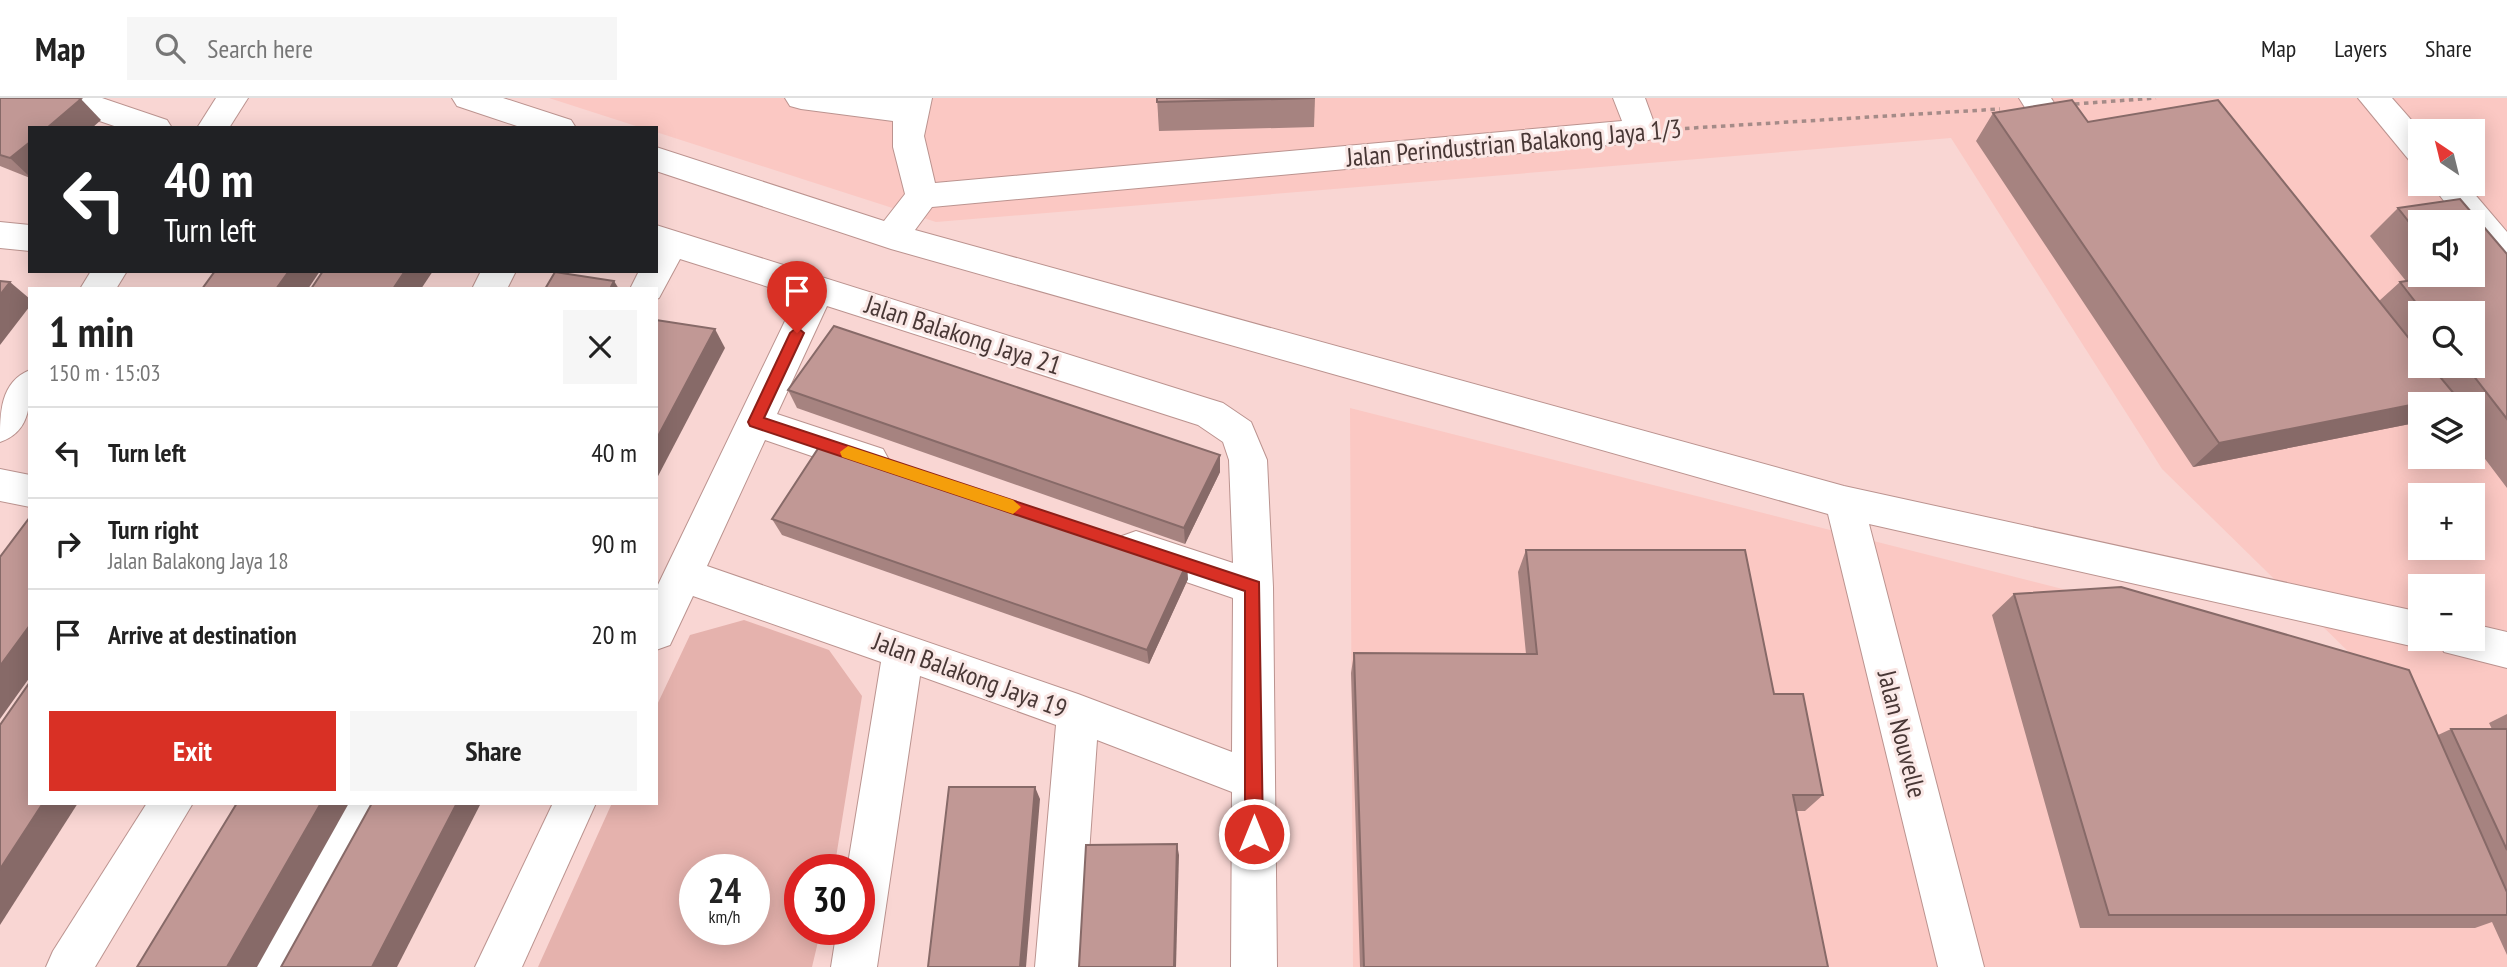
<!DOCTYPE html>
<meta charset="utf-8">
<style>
body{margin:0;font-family:"PT Sans Narrow",sans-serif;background:#f6f6f6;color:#222;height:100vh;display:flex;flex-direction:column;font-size:26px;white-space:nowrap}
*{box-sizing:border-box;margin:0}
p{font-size:23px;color:#767676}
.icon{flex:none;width:38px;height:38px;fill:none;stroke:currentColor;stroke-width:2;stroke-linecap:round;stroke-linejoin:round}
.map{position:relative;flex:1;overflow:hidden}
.sheet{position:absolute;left:28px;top:189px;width:630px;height:518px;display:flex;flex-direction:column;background:#fff;border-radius:0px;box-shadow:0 4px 18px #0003}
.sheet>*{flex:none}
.banner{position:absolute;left:28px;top:28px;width:630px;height:147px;border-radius:0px;box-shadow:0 4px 18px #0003;background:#202124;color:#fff;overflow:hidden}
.needle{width:46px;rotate:325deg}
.fabs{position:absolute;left:2408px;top:21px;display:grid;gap:14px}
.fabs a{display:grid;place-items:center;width:77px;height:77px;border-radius:0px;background:#fff;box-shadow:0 4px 18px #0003;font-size:35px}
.speed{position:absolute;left:679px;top:756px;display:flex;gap:14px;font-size:35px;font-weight:700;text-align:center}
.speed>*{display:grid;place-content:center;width:91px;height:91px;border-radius:50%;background:#fff;box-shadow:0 4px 18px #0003;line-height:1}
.speed small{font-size:18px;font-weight:400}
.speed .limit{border:10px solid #d22;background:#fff;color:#111}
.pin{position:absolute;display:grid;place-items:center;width:60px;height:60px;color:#fff;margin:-72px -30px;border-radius:50% 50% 50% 0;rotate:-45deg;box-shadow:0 0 7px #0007}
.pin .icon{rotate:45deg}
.me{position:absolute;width:77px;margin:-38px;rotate:0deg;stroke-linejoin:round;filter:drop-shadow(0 0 5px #0008)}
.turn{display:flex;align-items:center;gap:24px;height:147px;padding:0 21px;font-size:32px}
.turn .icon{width:91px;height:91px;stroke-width:2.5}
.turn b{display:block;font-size:49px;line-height:60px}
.round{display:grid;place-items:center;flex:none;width:74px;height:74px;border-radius:0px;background:#f6f6f6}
.head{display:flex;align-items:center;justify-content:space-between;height:119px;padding:0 21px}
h1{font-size:42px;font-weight:800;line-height:52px}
.primary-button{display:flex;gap:14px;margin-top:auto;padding:14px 21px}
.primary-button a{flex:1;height:80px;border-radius:0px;background:#d93025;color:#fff;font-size:28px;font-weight:800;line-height:80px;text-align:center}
.primary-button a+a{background:#f6f6f6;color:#222}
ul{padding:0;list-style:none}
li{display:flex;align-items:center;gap:21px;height:91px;padding:0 21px;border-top:2px solid #e0e0e0}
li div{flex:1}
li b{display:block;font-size:26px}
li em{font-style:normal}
header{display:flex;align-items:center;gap:42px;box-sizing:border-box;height:98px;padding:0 35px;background:#fff;border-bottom:2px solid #e0e0e0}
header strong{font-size:33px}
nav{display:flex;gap:38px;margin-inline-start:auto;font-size:24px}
.search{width:490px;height:63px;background:#f6f6f6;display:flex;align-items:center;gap:18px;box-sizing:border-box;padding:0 24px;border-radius:0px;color:#767676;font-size:26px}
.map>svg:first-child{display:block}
.built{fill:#fbc8c3;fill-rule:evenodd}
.green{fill:#e5b2ad;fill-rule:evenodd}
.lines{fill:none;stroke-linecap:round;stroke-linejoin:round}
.minor-casing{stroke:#bb938f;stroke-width:2}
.path{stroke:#a58b88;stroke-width:3.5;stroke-dasharray:4.5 4.5;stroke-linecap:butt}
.minor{fill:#fff;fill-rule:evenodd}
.wall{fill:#a68380;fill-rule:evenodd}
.shaded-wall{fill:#876a68}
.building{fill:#c19895;stroke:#876a68;stroke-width:2}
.route{fill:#d93025;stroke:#8d1f18;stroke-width:2}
.slow{fill:#f59e0b}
.labels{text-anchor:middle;stroke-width:6;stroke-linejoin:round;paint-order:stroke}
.street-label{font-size:26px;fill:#483735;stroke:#fae8e6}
</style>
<header>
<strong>Map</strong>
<div class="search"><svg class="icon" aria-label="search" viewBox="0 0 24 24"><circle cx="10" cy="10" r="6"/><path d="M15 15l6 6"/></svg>Search here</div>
<nav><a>Map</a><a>Layers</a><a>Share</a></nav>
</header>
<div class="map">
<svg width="2507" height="869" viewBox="0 0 2507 869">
<rect width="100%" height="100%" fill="#f9d6d3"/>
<path class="built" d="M549 0H2507V869H1353L1350 310 2362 567 2162 371 1951 40 936 124 656 34V30H642ZM2420 33H2473V86H2420ZM2420 124H2473V177H2420ZM2420 215H2473V268H2420ZM2420 306H2473V359H2420ZM2420 397H2473V450H2420ZM2420 488H2473V541H2420Z"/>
<path class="green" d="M744 522 829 552 862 598 834 772H800V831H821L812 869H538L612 705H656V609L690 537ZM695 772H754V831H695Z"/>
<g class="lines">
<defs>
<g id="minor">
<path d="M51 0H102L167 22 172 30H120L56 8Z"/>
<path d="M216 0H248L229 30H197Z"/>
<path d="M452 0H503L571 22 576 30H523L457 8Z"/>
<path d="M785 0H932L924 38 935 85 1622 23 1613 0H1645L1657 33 1652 41 1641 44 932 109 915 132 1844 388 2420 514V541H2436L2434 545 2420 550 1869 426 1984 869H1938L1828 416 891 151 656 73V49L884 123 905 96 893 49V23L801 11 790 8Z"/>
<path d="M2019 0H2051L2056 8 2051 16 2040 19 2029 16Z"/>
<path d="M2358 0H2392L2421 33 2420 66 2409 62Z"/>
<path d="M2431 86H2466L2507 134V170C2487 164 2473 145 2473 124H2460Z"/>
<path d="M0 124 30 127V153L0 150Z"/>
<path d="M656 127 1210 301 1223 305 1251 324 1267 362 1273 489 1277 869H1231L1232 694 1097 642 1081 869H1035L1056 627 920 578 877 869H831L837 831H859V772H847L881 564 693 498 670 547 656 552V491L797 198 680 161 659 200 656 201V191H630L639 173H656ZM827 208 1198 327 1223 344 1229 362 1233 465 1136 433 1122 438 1117 450 1122 462 1233 500 1232 654 1078 596 707 468 765 342 870 378 883 373 889 362 883 351 777 316Z"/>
<path d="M91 173H127L116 191H80Z"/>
<path d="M481 173H516L507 191H472Z"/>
<path d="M30 272C30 302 33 333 0 344 0 315 0 284 30 272Z"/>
<path d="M0 371 30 377V409L0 403Z"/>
<path d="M2473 526 2507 534V570L2444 554 2438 541H2473Z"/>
<path d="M147 705H193L95 869H46L53 853Z"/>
<path d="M345 705H389L304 869H256Z"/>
<path d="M553 705H596L522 869H475Z"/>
</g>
</defs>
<use href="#minor" class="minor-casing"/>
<g class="path">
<path d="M2075 6 2156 0"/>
<path d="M1676 31 2000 11"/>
</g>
<use href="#minor" class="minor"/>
</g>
<g class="wall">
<path d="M0 0 101 22 30 30V80L0 68Z"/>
<path d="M1157 0H1315L1314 29 1159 33Z"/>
<path d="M1993 15 2088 24 2379 203 2400 184 2406 183 2370 138 2398 110 2507 156V390L2473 345V306H2420V324L2193 369 1976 43ZM2420 124 2473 177H2420ZM2420 215H2473V268H2420Z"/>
<path d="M788 292 1220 374 1185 446 797 310Z"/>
<path d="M772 421 1188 481 1149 566 782 437Z"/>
<path d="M1526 452 1774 596 1823 697 1805 713H1796L1828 869H1360L1351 575 1354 555 1526 556 1518 474Z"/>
<path d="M2014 496 2438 637 2451 631H2492L2489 625 2507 616V857L2492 824 2475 830H2080L1992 517Z"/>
</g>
<g class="shaded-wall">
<path d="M81 1 101 22 92 30H47Z"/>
<path d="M30 44V79L10 60Z"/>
<path d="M289 173H320L308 191H276Z"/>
<path d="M405 173H433L421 191H393Z"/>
<path d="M614 183 619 191H610Z"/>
<path d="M10 184 30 201V208L0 247V197Z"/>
<path d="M715 231 725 250 656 382V342Z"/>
<path d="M2456 298 2446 306H2420V324L2193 369 2219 345Z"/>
<path d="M1220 357V374L1185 446 1184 430Z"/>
<path d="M1187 465 1188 481 1149 566 1147 552Z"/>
<path d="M30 527V579L0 621V568Z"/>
<path d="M1035 689 1040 701 1026 869H1020Z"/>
<path d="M43 705H78L0 827V771Z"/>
<path d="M321 705H349L257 869H227Z"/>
<path d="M457 705H481L397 869H372Z"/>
<path d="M1177 746 1179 757 1176 869H1174Z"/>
</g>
<g class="building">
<path d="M0 0H78L81 1 47 30H30V44L10 60 0 57Z"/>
<path d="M1157 0H1315L1157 4Z"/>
<path d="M2072 2 2088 24 2218 2 2420 254V268H2431L2456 298 2219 345 1993 15Z"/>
<path d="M2460 101 2507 156V321L2466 268H2473V215H2424L2400 184 2444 177H2473V124H2420V138L2398 110Z"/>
<path d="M215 173H289L276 191H202Z"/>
<path d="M323 173H405L393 191H311Z"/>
<path d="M555 174 614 183 610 191H545Z"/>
<path d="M0 183 10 184 0 197Z"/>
<path d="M656 222 715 231 656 342Z"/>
<path d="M834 228 1220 357 1184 430 788 292Z"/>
<path d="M823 343 1187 465 1147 552 772 421Z"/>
<path d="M30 419V527L0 568V459Z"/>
<path d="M1526 452H1745L1774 596H1803L1823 697H1793L1828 869H1364L1354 555 1537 556Z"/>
<path d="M2121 489 2409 572 2507 794V817H2109L2014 496Z"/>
<path d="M30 584V705H43L0 771V627Z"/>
<path d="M2451 631H2507V752Z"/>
<path d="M949 689H1035L1020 869H928Z"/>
<path d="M237 705H321L227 869H137Z"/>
<path d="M372 705H457L372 869H281Z"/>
<path d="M1177 746 1174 869H1079L1086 747Z"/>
</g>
<path class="route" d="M797 229 804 235 764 320 1259 484 1263 736 1260 742 1254 744 1248 742 1245 736V493L750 328 748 324 790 235Z"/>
<path class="slow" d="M848 348 1013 402 1021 409 1013 416 842 359 840 354Z"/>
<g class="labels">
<g class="street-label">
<text transform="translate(1514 45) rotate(-5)" y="9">Jalan Perindustrian Balakong Jaya 1/3</text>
<text transform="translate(963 237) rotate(18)" y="9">Jalan Balakong Jaya 21</text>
<text transform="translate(970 577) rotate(20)" y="9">Jalan Balakong Jaya 19</text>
<text transform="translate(1902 636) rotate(76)" y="9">Jalan Nouvelle</text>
</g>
</g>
</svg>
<div class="fabs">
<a><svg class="needle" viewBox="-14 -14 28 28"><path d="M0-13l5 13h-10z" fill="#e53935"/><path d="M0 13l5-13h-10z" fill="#767676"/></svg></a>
<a><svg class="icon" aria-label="sound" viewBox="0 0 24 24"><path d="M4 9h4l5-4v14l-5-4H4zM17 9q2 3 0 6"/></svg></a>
<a><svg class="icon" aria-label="search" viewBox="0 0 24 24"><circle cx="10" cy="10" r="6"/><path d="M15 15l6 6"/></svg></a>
<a><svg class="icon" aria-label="layers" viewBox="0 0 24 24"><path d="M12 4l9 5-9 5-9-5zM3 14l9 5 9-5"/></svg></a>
<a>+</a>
<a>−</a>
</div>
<div class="speed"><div>24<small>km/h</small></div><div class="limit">30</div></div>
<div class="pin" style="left:797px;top:235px;background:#d93025"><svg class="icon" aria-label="arrive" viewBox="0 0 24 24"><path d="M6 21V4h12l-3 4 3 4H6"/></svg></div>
<svg class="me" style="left:1254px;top:736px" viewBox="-20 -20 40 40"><circle r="17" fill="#d93025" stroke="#fff" stroke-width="3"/><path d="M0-11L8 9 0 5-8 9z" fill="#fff"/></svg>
<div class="banner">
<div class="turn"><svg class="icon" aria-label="left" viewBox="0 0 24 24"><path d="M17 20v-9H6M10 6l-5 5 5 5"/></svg><div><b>40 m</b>Turn left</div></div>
</div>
<section class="sheet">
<div class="head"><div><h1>1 min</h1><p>150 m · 15:03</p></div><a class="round"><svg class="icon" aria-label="close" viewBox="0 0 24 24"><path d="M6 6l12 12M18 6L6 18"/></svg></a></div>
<ul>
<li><svg class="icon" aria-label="left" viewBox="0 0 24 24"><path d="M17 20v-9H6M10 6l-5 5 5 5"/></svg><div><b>Turn left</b></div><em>40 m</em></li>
<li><svg class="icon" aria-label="right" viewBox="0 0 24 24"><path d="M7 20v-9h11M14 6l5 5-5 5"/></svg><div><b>Turn right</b><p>Jalan Balakong Jaya 18</p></div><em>90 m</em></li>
<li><svg class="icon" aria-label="arrive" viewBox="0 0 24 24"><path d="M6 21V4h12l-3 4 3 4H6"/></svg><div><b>Arrive at destination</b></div><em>20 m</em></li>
</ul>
<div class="primary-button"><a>Exit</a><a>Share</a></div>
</section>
</div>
